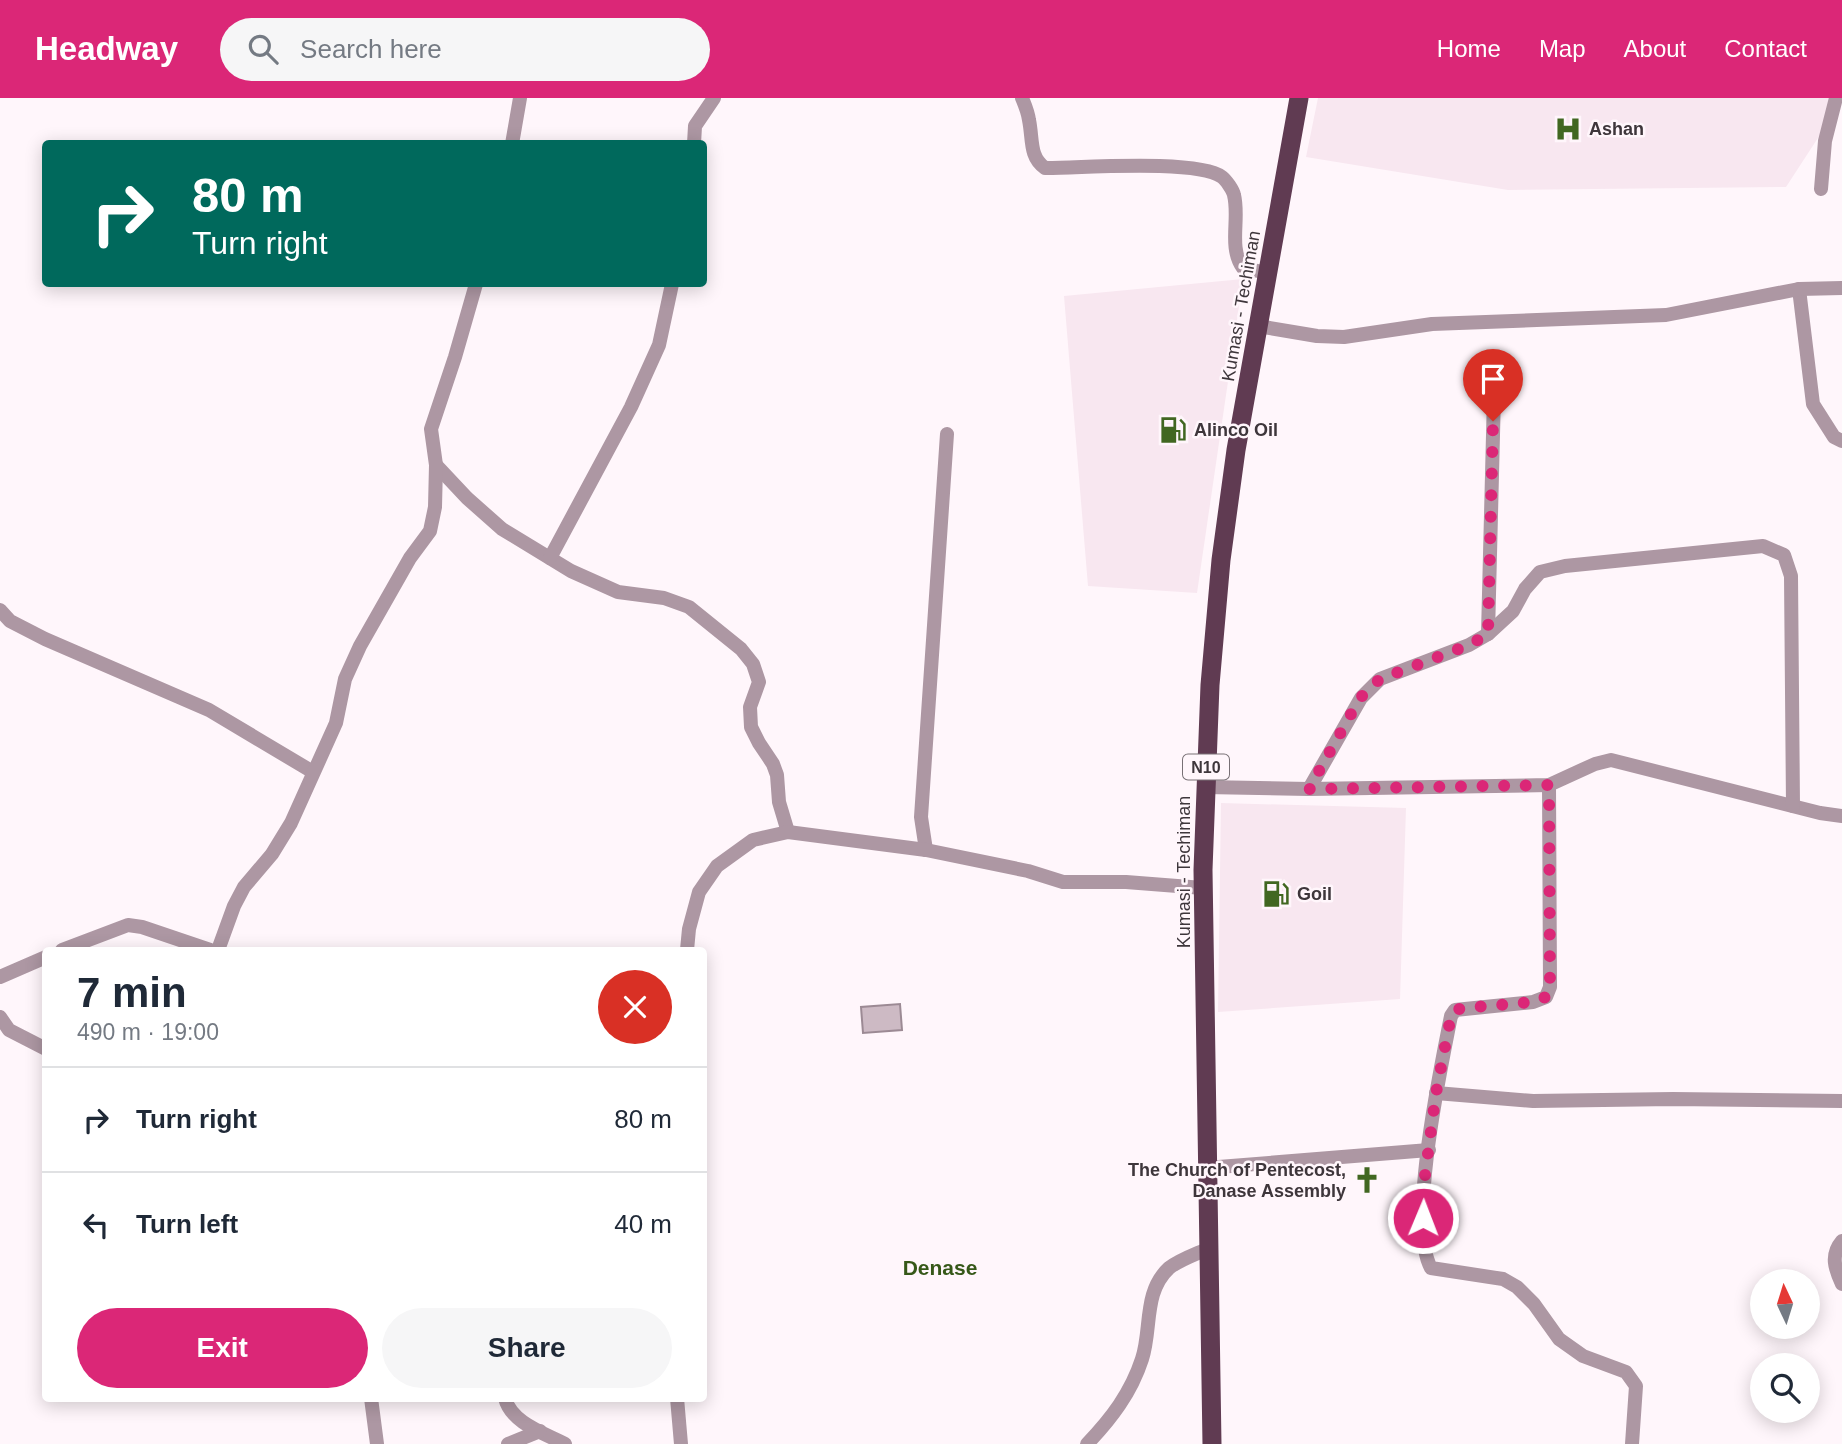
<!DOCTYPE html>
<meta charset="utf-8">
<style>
body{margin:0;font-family:Helvetica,sans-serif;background:#f6f6f7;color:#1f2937;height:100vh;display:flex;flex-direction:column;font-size:26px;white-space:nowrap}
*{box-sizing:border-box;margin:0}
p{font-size:23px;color:#747a83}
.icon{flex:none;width:38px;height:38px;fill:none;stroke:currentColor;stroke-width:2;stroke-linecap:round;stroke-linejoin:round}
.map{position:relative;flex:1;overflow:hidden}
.panel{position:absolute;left:42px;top:849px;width:665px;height:455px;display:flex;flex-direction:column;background:#fff;border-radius:7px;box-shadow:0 4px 18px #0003}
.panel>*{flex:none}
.hud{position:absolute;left:42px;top:42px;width:665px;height:147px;border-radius:7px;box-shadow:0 4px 18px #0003;background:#00695c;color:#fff;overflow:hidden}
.needle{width:46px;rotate:356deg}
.fabs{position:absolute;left:1750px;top:1171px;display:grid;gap:14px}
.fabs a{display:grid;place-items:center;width:70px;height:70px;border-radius:50%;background:#fff;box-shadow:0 4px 18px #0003;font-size:35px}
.pin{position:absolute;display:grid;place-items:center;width:60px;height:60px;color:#fff;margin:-72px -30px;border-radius:50% 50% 50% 0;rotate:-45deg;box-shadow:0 0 7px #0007}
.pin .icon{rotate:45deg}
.me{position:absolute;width:77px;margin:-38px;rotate:1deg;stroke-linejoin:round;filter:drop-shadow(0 0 5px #0008)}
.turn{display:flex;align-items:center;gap:24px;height:147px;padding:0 35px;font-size:32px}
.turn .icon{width:91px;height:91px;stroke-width:2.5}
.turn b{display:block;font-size:49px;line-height:60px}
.round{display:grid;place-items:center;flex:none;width:74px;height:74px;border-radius:37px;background:#f6f6f7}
.summary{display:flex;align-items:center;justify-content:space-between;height:119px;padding:0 35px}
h1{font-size:42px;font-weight:800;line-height:52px}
.button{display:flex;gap:14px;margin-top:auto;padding:14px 35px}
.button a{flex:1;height:80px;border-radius:42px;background:#db2777;color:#fff;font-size:28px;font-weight:800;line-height:80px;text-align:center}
.button a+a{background:#f6f6f7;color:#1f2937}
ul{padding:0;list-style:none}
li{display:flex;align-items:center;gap:21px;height:105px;padding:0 35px;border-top:2px solid #e0e1e3}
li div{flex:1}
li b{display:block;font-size:26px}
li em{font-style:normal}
header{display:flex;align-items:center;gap:42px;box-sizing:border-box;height:98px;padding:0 35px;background:#db2777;color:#fff}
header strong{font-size:33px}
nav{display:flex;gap:38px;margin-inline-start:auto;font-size:24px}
.search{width:490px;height:63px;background:#f6f6f7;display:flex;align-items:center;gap:18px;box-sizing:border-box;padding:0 24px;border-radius:38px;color:#747a83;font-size:26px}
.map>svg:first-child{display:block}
.built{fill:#f8e7f0}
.building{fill:#cdbac4;stroke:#9c8a94;stroke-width:2}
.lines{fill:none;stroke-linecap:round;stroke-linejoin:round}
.minor{stroke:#ad97a3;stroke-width:14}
.trunk{stroke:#603b52;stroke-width:19}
.route{stroke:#db2777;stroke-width:12;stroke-dasharray:0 21.6}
.labels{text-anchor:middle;stroke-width:5;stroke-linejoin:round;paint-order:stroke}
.shield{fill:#fff6fb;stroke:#787075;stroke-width:2}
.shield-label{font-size:16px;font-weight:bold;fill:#3e363b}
.poi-label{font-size:18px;font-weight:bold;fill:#3e363b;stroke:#fff6fb;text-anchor:start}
.street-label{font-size:18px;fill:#3e363b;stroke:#fff6fb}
.quarter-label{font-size:21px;font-weight:bold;fill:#365818;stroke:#fff6fb}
</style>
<header>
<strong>Headway</strong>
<div class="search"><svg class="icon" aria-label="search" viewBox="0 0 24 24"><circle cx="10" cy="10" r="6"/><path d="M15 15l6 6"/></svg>Search here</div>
<nav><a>Home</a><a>Map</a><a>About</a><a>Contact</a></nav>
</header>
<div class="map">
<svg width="1842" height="1346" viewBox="0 0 1842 1346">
<rect width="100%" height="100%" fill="#fff6fb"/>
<g class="built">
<path d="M1318 0H1842V3L1786 89 1508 92 1306 59Z"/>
<path d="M1243 181 1197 495 1088 488 1064 198Z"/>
<path d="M1221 705 1406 710 1400 901 1218 914Z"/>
</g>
<path class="building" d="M900 906 902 932 863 935 861 909Z"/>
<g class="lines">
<g class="minor">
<path d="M1022 0C1025 7 1028 15 1029 22 1033 41 1029 59 1045 70 1080 70 1198 61 1222 79 1226 82 1233 92 1234 97 1240 121 1228 149 1243 170L1268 175"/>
<path d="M512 46 520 0"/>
<path d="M694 46 695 28 714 0"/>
<path d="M1821 91 1825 43 1836 0"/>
<path d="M1799 191 1813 306 1834 339 1842 343"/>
<path d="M1258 228 1317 238 1344 239 1432 226 1666 217 1799 191 1842 190"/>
<path d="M436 367 467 400 502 431 571 473 618 494 664 500 689 509 741 551 753 566 759 584 750 609 751 629 759 645 773 666 777 677 779 704 788 734"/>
<path d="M550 460 631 309 659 247 672 186"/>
<path d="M0 512 10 523 45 541 209 612 313 674"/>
<path d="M1488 536 1494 297"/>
<path d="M1549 687 1550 889 1546 899 1533 904 1455 912 1451 918C1441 969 1407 1127 1431 1170L1503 1181 1517 1189 1534 1206 1559 1241 1583 1258 1626 1274 1636 1288 1632 1346"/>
<path d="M1205 689 1309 691 1549 687 1595 666 1611 662 1820 715 1842 718"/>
<path d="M1309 691 1361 600 1380 581 1469 547 1488 536 1513 513 1525 491 1540 474 1565 468 1763 448 1784 457 1791 478 1793 708"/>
<path d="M926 752 921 719 947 336"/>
<path d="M62 852 128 827 142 829 210 852"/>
<path d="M218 852 234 808 244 789 272 756 291 725 336 625 345 581 360 548 410 460 430 433 435 409 436 367 431 331 455 259 476 186"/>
<path d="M687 852 689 831 699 794 717 768 753 742 788 734 926 752 1028 773 1063 784H1126L1203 790"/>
<path d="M0 879 46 859"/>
<path d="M0 919 9 932 46 951"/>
<path d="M1436 995 1533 1003 1673 1001 1842 1003"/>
<path d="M1206 1070 1429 1052"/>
<path d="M1842 1143C1830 1157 1835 1171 1842 1186"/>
<path d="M371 1300 377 1346"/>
<path d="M505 1300C511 1325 544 1335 565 1346"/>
<path d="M677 1300 681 1346"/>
<path d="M508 1346 540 1333"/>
<path d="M1087 1346C1111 1321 1131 1295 1142 1261 1152 1231 1143 1194 1169 1170 1179 1162 1196 1156 1207 1151"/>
</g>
<path class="trunk" d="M1212 1346 1203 772 1210 587 1221 462 1236 352 1299 0"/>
</g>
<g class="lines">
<path class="route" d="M1423 1120 1422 1100 1436 995 1451 918 1455 912 1464 910 1533 904 1546 899 1550 888 1549 687 1309 691 1360 600 1380 581 1469 547 1488 536 1493 323"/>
</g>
<defs>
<symbol id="hospital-bare" viewBox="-9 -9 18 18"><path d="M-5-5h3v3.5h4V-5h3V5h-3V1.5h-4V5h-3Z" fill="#416721" stroke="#fff6fb" stroke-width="2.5" paint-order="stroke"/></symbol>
<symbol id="fuel-bare" viewBox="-9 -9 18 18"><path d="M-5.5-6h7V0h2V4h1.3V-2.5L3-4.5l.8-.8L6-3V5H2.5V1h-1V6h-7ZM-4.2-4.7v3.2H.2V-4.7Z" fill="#416721" stroke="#fff6fb" stroke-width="2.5" paint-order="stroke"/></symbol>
<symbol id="church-bare" viewBox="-9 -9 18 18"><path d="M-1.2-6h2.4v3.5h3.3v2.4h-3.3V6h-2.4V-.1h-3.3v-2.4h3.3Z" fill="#416721" stroke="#fff6fb" stroke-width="2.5" paint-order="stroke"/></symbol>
</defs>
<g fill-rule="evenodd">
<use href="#hospital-bare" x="1549" y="12" width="38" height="38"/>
<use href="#fuel-bare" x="1154" y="313" width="38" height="38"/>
<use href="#fuel-bare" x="1257" y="777" width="38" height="38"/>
<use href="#church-bare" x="1348" y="1063" width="38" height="38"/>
</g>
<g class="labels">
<rect class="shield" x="1183" y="656.5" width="46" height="25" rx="5"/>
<g class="shield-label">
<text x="1206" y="675">N10</text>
</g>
<g class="poi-label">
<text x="1589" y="37">Ashan</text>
<text x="1194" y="338">Alinco Oil</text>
<text x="1297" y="802">Goil</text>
<text x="1346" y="1078" text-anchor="end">The Church of Pentecost,<tspan x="1346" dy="21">Danase Assembly</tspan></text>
</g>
<g class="street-label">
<text transform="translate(1241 208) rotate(-80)" y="6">Kumasi - Techiman</text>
<text transform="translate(1184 774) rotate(-90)" y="6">Kumasi - Techiman</text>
</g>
<g class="quarter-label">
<text x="940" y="1177">Denase</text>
</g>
</g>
</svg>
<div class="fabs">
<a><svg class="needle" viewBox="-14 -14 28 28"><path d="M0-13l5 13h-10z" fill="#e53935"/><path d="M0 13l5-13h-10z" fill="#747a83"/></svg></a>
<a><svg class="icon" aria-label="search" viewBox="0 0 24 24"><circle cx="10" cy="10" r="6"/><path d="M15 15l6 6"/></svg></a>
</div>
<div class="pin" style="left:1493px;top:323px;background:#d93025"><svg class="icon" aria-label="arrive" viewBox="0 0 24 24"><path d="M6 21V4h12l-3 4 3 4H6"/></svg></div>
<svg class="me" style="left:1423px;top:1120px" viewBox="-20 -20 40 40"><circle r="17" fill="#db2777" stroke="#fff" stroke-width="3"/><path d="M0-11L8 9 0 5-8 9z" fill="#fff"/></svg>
<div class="hud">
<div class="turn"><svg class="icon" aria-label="right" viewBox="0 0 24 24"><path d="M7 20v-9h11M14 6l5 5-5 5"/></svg><div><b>80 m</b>Turn right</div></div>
</div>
<section class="panel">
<div class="summary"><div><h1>7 min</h1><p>490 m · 19:00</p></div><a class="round" style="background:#d93025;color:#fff"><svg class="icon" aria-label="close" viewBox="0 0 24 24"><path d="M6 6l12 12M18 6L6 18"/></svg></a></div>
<ul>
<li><svg class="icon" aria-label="right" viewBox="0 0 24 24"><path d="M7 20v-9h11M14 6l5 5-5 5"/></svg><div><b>Turn right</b></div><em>80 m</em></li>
<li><svg class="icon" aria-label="left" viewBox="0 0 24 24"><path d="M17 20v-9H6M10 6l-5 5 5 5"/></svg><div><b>Turn left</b></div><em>40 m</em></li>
</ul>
<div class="button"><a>Exit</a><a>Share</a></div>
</section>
</div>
